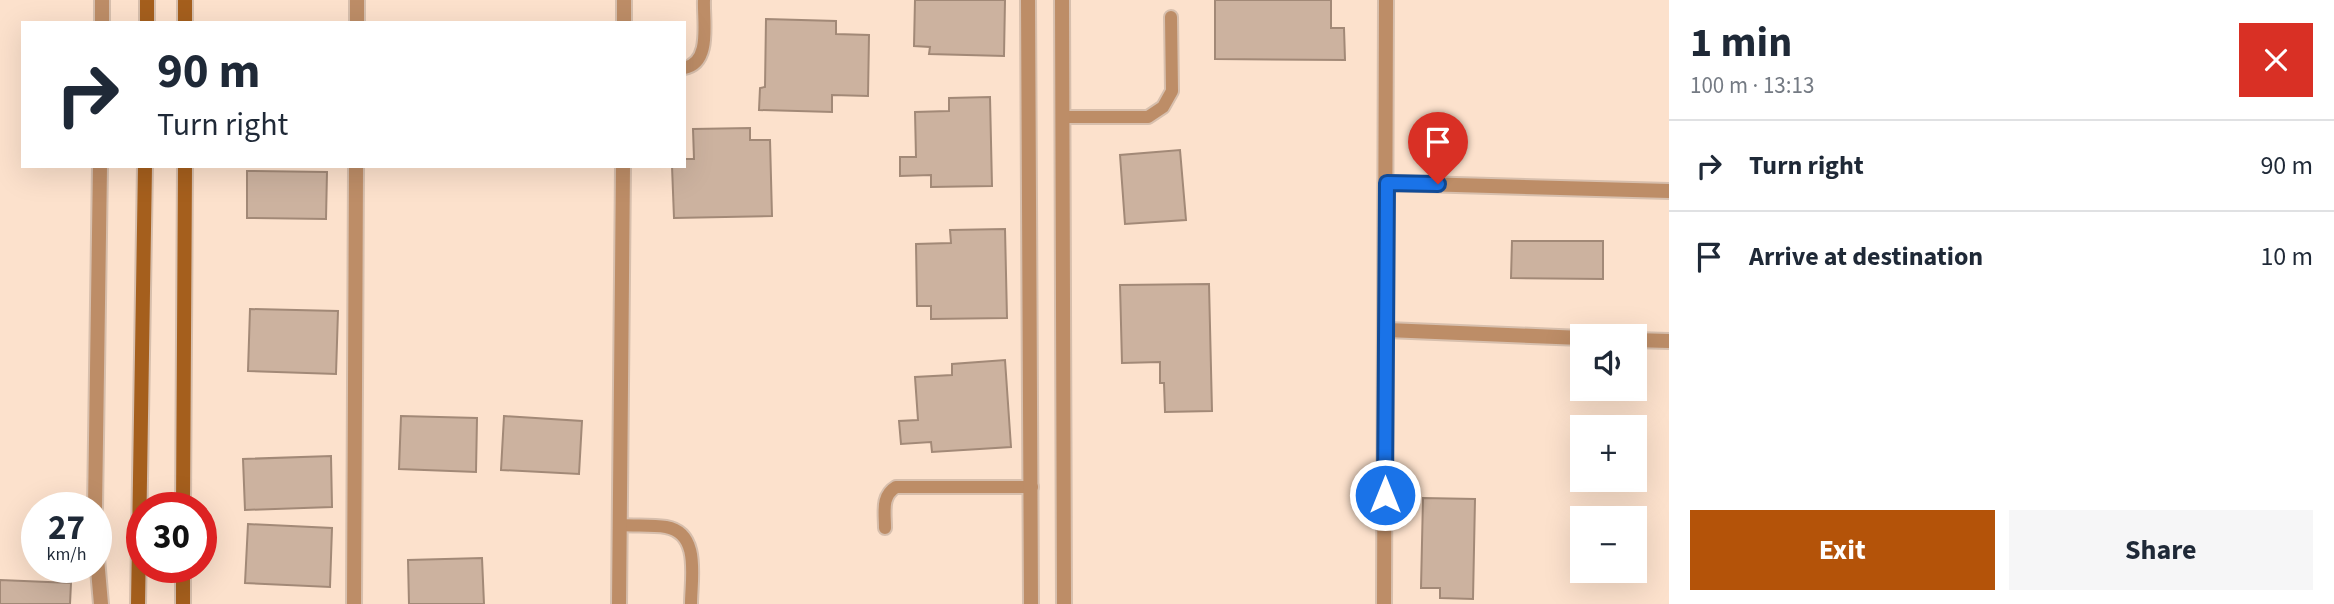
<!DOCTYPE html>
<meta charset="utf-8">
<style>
body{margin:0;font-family:"Source Sans 3",sans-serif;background:#f6f6f7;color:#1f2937;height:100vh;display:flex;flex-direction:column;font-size:26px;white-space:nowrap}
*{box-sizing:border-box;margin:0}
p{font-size:23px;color:#747a83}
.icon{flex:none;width:38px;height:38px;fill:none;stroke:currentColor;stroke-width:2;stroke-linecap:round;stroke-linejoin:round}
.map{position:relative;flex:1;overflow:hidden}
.drawer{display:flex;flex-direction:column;background:#fff;width:665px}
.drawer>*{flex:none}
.banner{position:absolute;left:21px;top:21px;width:665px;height:147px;border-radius:0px;box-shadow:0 7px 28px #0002;background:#fff;color:#1f2937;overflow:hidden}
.tools{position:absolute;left:1570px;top:324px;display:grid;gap:14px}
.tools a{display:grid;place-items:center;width:77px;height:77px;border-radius:0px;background:#fff;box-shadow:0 7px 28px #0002;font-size:35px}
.speed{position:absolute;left:21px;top:492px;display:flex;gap:14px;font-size:35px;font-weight:700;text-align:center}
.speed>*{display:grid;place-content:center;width:91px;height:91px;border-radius:50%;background:#fff;box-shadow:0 7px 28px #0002;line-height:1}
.speed small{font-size:18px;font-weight:400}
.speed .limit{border:10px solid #d22;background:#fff;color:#111}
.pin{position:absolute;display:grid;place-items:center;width:60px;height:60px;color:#fff;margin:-72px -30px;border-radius:50% 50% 50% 0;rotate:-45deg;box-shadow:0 0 7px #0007}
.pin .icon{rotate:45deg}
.me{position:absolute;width:77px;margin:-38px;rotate:0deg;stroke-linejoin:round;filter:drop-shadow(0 0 5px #0008)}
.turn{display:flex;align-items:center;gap:24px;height:147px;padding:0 21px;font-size:32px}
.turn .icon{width:91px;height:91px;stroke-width:2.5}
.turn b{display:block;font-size:49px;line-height:60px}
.round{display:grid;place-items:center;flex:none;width:74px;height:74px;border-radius:0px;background:#f6f6f7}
.summary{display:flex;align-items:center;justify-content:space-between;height:119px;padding:0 21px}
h1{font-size:42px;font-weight:700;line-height:52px}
.cta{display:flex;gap:14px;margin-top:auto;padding:14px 21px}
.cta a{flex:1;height:80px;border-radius:0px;background:#b45309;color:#fff;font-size:28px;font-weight:700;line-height:80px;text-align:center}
.cta a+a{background:#f6f6f7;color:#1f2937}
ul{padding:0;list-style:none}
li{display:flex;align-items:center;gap:21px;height:91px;padding:0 21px;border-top:2px solid #e0e1e3}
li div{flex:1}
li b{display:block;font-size:26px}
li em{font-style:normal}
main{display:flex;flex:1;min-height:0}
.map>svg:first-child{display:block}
.building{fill:#ccb29f;stroke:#a28977;stroke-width:2}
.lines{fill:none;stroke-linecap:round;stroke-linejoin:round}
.lane-casing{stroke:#d7bfad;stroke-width:16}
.street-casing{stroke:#d7bfad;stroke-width:18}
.secondary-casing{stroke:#d7bfad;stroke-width:18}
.lane{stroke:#bd8d67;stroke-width:12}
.street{stroke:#bd8d67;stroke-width:14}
.secondary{stroke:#a55f1d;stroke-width:14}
.route-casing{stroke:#114b97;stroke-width:18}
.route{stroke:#1a73e8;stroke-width:12}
</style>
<main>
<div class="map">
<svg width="1669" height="604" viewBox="0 0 1669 604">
<rect width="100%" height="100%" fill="#fce1cc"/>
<g class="building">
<path d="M915 0H1005L1004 56 929 54 930 47 914 46Z"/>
<path d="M1215 0H1331V28H1344L1345 60 1215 59Z"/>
<path d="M766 19 836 21V34L869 35 868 96 832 95V112L759 110 760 88 765 87Z"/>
<path d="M990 97 992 186 931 187V175L900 176V157H916L915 112 949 111V98Z"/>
<path d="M750 128V140H770L772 216 674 218 672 166H684V159H694L693 129Z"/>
<path d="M1180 150 1186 220 1125 224 1120 155Z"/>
<path d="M247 171 327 172 326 219 247 218Z"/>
<path d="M1005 229 1007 318 931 319V306H917L916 244 951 243 950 230Z"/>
<path d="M1512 241H1603V279L1511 278Z"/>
<path d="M1209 284 1212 411 1165 412 1164 383H1160V362L1122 363 1120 285Z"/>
<path d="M250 309 338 311 336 374 248 371Z"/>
<path d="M1005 360 1011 447 932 452 931 442 901 444 899 421 918 420 915 377 952 375V364Z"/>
<path d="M401 416 477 418 476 472 399 469Z"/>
<path d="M504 416 582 421 579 474 501 470Z"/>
<path d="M331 456 332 507 245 510 243 459Z"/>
<path d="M1423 498 1475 499 1473 599 1440 598V588H1421Z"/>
<path d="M248 524 332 528 330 587 245 583Z"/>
<path d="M482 558 484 604H409L408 560Z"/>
<path d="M0 580 71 583 70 604H0Z"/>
</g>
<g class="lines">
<defs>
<g id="lane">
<path d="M684 68C712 63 703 21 704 0"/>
<path d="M1064 117H1148L1163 107 1172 91 1171 17"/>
<path d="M621 525C636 526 652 525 666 527 701 533 691 579 691 604"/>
<path d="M885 528C885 512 881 496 896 487H1032"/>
</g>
<g id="street">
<path d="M1028 0 1031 604"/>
<path d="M1062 0 1064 604"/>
<path d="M102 23V0"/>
<path d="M357 23V0"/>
<path d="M624 23V0"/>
<path d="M1386 183 1669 191"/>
<path d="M1387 330 1582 338"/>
<path d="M1634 340 1669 341"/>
<path d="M95 508 100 166"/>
<path d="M96 547 101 604"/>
<path d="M354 604 356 166"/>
<path d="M619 604 623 166"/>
<path d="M1384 604 1386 0"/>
</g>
<g id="secondary">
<path d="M147 23V0"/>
<path d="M185 23V0"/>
<path d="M183 508 185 166"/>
<path d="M138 604 145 166"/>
<path d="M183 604V567"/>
</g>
</defs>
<use href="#lane" class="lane-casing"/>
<use href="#street" class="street-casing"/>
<use href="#secondary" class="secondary-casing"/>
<use href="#lane" class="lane"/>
<use href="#street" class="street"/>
<use href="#secondary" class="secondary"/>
</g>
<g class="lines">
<defs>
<path id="route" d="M1385 495 1387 183 1438 184"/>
</defs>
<use href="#route" class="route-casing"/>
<use href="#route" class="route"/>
</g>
</svg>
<div class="tools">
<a><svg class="icon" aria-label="sound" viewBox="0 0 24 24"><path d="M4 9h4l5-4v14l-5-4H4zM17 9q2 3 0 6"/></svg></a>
<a>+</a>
<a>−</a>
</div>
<div class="speed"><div>27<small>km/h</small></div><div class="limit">30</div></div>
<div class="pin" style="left:1438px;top:184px;background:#d93025"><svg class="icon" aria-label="arrive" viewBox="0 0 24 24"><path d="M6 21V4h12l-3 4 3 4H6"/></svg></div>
<svg class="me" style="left:1385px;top:495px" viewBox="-20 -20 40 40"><circle r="17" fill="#1a73e8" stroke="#fff" stroke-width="3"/><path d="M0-11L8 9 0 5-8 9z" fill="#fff"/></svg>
<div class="banner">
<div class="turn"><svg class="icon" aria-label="right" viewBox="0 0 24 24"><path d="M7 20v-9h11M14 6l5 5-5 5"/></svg><div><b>90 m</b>Turn right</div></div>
</div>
</div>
<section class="drawer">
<div class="summary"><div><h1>1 min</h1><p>100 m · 13:13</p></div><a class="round" style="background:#d93025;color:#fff"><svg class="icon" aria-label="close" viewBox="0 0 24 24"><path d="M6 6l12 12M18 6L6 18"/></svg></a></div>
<ul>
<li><svg class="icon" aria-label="right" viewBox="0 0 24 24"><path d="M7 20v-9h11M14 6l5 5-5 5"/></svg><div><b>Turn right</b></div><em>90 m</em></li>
<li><svg class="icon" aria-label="arrive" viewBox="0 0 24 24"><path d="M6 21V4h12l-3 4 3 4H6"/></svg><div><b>Arrive at destination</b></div><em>10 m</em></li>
</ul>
<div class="cta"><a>Exit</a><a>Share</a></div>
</section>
</main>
